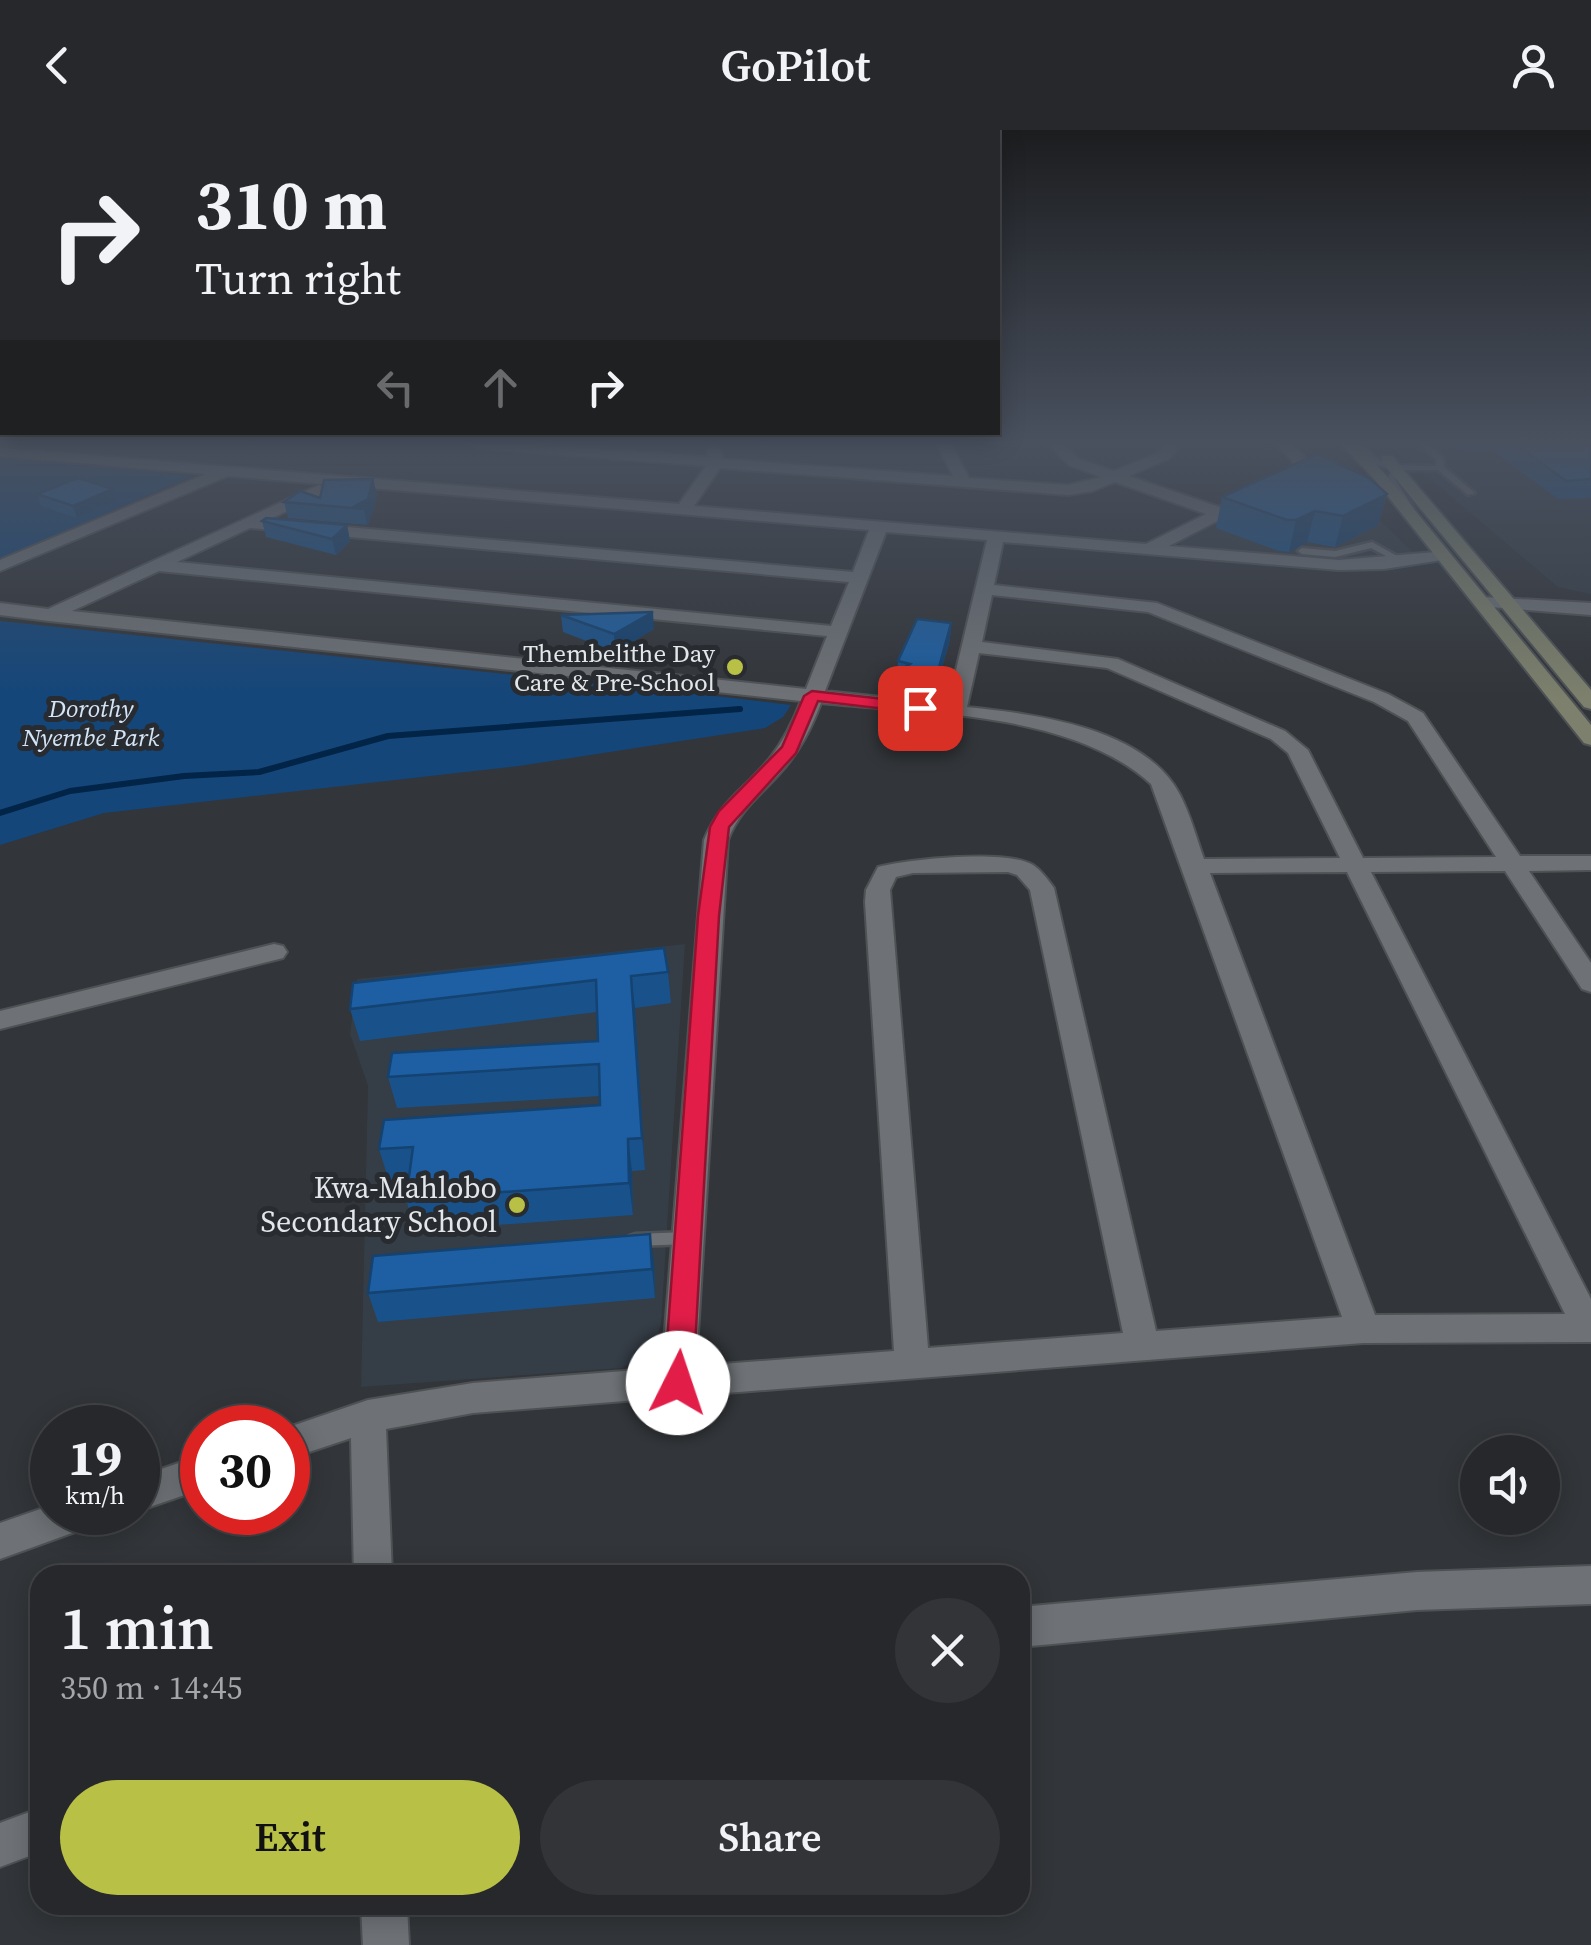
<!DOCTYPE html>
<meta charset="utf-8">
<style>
body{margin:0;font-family:"Source Serif 4",serif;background:#323437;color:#f1f3f6;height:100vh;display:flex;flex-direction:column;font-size:38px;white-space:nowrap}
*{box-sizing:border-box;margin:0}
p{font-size:32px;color:#a4a6a9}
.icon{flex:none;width:55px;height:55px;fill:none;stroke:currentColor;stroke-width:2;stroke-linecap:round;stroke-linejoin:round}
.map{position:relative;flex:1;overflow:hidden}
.sheet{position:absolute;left:30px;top:1435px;width:1000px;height:350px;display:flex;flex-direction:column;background:#26282b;border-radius:30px;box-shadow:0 5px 25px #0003,0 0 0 2px #424447}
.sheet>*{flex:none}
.guide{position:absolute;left:0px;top:0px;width:1000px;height:305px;box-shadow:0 5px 25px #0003,0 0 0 2px #424447;background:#26282b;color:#f1f3f6;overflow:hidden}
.controls{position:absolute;left:1460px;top:1305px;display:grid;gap:20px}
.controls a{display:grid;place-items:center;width:100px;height:100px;border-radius:50%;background:#26282b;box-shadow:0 5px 25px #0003,0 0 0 2px #424447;font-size:50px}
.speed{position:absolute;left:30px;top:1275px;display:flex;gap:20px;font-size:50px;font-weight:700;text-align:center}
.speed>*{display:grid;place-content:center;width:130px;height:130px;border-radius:50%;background:#26282b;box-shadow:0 5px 25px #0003,0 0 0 2px #424447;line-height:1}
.speed small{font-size:25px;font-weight:400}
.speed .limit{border:15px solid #d22;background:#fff;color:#111}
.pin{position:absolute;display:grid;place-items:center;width:85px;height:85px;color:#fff;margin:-42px;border-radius:20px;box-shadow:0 5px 15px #0006}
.me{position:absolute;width:110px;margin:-55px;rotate:4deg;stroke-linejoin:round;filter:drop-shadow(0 0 8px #0008)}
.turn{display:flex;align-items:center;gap:35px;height:210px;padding:0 30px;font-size:45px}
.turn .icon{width:130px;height:130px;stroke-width:2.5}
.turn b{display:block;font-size:70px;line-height:85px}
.lanes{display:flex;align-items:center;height:95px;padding:0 30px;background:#0003;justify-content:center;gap:50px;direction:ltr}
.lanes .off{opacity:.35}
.round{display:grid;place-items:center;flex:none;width:105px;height:105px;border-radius:52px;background:#323437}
.headline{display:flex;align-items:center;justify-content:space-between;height:170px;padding:0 30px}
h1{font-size:60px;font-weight:600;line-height:75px}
.primary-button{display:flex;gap:20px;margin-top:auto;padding:20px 30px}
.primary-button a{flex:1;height:115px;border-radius:60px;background:#b9c046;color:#111;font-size:40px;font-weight:600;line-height:115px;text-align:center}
.primary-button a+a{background:#323437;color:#f1f3f6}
header{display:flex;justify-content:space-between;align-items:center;height:130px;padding:0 30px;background:#26282b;font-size:45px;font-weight:600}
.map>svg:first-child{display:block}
.built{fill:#353d46}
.green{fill:#14467a}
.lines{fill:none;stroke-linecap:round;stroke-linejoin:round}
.stream{stroke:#022447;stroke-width:6}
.service-casing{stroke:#4f5255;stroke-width:5}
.minor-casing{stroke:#4f5255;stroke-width:4}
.tertiary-casing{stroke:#4f5255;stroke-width:4}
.secondary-casing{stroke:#4f5255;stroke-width:4}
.service{fill:#6e7276;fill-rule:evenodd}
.minor{fill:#6e7276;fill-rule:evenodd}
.tertiary{fill:#6e7276;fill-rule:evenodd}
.secondary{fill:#7c806c;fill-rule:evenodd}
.wall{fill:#19528b}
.shaded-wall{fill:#144271}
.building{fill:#1d5fa2;stroke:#144271;stroke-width:2.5}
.route{fill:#e11d48;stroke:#92132f;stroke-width:2.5}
.poi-dot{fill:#b9c046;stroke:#282b2f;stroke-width:4}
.labels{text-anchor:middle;stroke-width:10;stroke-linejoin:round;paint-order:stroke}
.far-poi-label{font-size:25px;fill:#e4e7ea;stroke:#282b2f;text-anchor:end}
.far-park-label{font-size:25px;font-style:italic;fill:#d5e5f8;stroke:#282b2f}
.poi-label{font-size:30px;fill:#e4e7ea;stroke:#282b2f;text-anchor:end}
</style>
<header><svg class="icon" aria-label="back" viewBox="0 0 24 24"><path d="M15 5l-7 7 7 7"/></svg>GoPilot<svg class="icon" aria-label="person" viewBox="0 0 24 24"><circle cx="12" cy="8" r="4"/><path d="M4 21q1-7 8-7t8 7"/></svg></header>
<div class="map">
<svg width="1591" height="1815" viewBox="0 0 1591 1815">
<rect width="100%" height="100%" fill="#323539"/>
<g class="built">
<path d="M1389 314H1591V464L1558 457Z"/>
<path d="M1328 341 1414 423 1353 432 1182 416 1176 411Z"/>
<path d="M685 814 661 1194 654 1217 622 1238 361 1257 368 956 350 904 357 849Z"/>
</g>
<g class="green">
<path d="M0 327 193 346 0 429Z"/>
<path d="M0 491 733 568 791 575 783 587 765 598 519 636 104 683 0 715Z"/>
</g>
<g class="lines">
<path class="stream" d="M0 683 70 661 184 646 259 642 388 606 740 579"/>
<defs>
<g id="service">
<path d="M1353 314H1361L1380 331 1388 335 1436 336V330L1419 314H1427L1443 327 1444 337 1475 363 1468 365 1438 340H1401L1395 349 1417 384 1410 386 1387 349 1393 339 1374 335Z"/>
<path d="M1372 412 1406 431 1399 433 1371 418 1335 427 1302 424 1298 421 1302 418 1335 421Z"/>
<path d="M688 1102 694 1104 696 1108 694 1112 688 1114 635 1116 629 1114 627 1110 629 1106 635 1104Z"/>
</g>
<g id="minor">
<path d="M469 314H534L708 327 707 320 714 316 721 320 723 329 953 346 937 314H951L969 348 1068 355 1101 347 1069 335 1048 314H1064L1079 329 1114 341 1158 323 1162 319 1161 314H1175L1177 320 1168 329 1129 346 1219 377 1294 340 1292 331 1276 314H1292L1304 326 1310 339 1304 346 1169 416 1339 430 1448 421V429L1442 430 1384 439 1339 440 1003 412 994 455 1157 473 1388 564 1423 583 1520 726H1591V740L1529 741 1591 833V862L1582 859 1505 741 1371 742 1591 1169V1212L1363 1213 473 1283 386 1299 392 1445H354L351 1308 288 1329 286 1298 368 1270 473 1253 662 1238 704 710C721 670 744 660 770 628 784 610 793 592 801 571L49 491 0 485V473L48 479 319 355 327 360 325 363 268 390 853 442 869 400 228 346 0 441V430L206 344 0 326V318L679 374 706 336 476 318ZM720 338 1068 365 1093 361 1115 352 1206 384 1146 414 694 376ZM250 398 849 452 831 496 177 432ZM886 402 987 410 948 574 825 561ZM159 441 827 506 806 559 72 481ZM992 465 1148 482 1374 572 1408 591 1496 727 1363 728 1308 620 1285 601 1118 529 982 512ZM979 523 1107 538 1271 609 1288 623 1340 728 1204 729C1196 707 1190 683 1179 663 1143 597 1034 584 967 577ZM821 573C924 584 1071 581 1151 654L1342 1187 1156 1201 1054 758C1049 751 1041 740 1033 735 1007 719 908 729 878 737L866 760 865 772 894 1221 696 1236 728 710C739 680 761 665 781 642 800 621 811 599 821 573ZM1008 742 1017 745 1030 760 1123 1203 928 1218 890 760 896 747 913 743ZM1347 742 1565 1184 1375 1185 1210 743Z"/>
<path d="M274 814 283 816 287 822 283 828 0 899V881Z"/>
<path d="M202 1325V1359L138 1381V1347Z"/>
<path d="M52 1375V1382H103L97 1394 0 1429V1393Z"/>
<path d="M1591 1436V1474L1417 1480 1020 1517V1477L1417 1442Z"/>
<path d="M40 1678V1722L0 1737V1693Z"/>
<path d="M361 1775H407L409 1815H363Z"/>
</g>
<path id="tertiary" d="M1483 467 1591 473V485L1477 476 1474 472Z"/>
<g id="secondary">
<path d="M1341 314H1356L1385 344 1591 595V615L1584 613 1375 350Z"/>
<path d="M1382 326H1392L1591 560V579L1584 577 1382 332Z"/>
</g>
</defs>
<use href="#service" class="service-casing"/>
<use href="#minor" class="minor-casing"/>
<use href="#tertiary" class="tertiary-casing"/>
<use href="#secondary" class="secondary-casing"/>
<use href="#service" class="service"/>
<use href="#minor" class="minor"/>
<use href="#tertiary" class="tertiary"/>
<use href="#secondary" class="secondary"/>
</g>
<g class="wall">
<path d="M1455 314H1591V368L1558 369 1492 320 1464 321Z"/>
<path d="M113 359 117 371 77 388 41 376 37 364Z"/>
<path d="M377 364 372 384 369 386 370 392 367 395 288 388 284 372 320 368Z"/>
<path d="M1387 364 1378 395 1335 417 1307 412 1289 422 1279 421 1216 398 1222 367Z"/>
<path d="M262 391 347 395 350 411 336 425 266 407Z"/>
<path d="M561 485 654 499 615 522 563 502Z"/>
<path d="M951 493 950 510 936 558 904 555V550L897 548 898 531Z"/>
<path d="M668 842 671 873 635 878 645 1040 632 1041 633 1085 415 1101 406 1069 408 1050 389 1051 379 1019 600 975V966L397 978 388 947 598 911 597 882 360 911 350 879Z"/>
<path d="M654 1133 655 1168 378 1192 368 1163Z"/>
</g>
<g class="shaded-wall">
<path d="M373 349 377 364 372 384 369 386 370 392 367 395 364 379H354Z"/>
<path d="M113 359 117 371 77 388 73 376Z"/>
<path d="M1387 364 1378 395 1335 417 1343 386Z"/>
<path d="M1315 381 1307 412 1289 422 1296 390Z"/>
<path d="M347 395 350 411 336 425 332 409Z"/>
<path d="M653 482 654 499 615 522 614 504Z"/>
<path d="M951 493 950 510 936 558 938 541Z"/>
<path d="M631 846 635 878 645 1040 642 1008Z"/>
<path d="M628 1009 632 1041 633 1085 629 1053Z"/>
<path d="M650 1104 654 1133 655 1168 652 1139Z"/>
</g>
<g class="building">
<path d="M1515 314H1591V349L1566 351Z"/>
<path d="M1317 324 1369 348 1387 364 1343 386 1315 381 1296 390H1287L1222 367Z"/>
<path d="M78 348 113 359 73 376 37 364Z"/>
<path d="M373 349 368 369 353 377H367L364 379 284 372 300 361 320 368 324 350Z"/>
<path d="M266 388 347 395 332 409 262 391Z"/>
<path d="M653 482 614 504 561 485Z"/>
<path d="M917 489 951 493 938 541 905 537 910 534 898 531Z"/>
<path d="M664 818 668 842 631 846 642 1008 628 1009 629 1053 406 1069 413 1017 379 1019 384 990 600 975 599 934 388 947 392 923 598 911 596 850 350 879 353 853Z"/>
<path d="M650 1104 652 1139 368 1163 373 1126Z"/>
</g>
<linearGradient id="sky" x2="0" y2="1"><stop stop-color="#1c1d1f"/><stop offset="0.55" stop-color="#49515f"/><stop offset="1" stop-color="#49515f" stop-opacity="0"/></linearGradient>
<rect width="1591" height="568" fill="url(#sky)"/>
<path class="route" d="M812 561 920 573 928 578 920 583 818 571 796 623 729 697 719 786 693 1253 689 1262 678 1266 668 1262 664 1253 698 786 710 697 719 681 782 617 804 566Z"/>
<g class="poi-dot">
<circle cx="735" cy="537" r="10"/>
<circle cx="517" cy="1075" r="10"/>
</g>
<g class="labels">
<g class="far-poi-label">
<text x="715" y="532">Thembelithe Day<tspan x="715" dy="29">Care &amp; Pre-School</tspan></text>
</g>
<g class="far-park-label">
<text x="91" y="587">Dorothy<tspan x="91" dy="29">Nyembe Park</tspan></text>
</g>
<g class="poi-label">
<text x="497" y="1068">Kwa-Mahlobo<tspan x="497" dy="34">Secondary School</tspan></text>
</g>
</g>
</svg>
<div class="controls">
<a><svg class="icon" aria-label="sound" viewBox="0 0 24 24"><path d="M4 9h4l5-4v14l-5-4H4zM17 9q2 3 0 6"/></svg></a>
</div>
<div class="speed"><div>19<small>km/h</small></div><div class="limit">30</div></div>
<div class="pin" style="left:920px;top:578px;background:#d93025"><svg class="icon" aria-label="arrive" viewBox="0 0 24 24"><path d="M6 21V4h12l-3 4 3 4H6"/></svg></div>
<svg class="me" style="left:678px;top:1253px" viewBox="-20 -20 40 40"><circle r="19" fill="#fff"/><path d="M0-13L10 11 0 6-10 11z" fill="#e11d48"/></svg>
<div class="guide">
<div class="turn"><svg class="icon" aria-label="right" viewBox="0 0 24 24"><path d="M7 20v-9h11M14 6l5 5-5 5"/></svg><div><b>310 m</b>Turn right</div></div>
<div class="lanes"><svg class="icon off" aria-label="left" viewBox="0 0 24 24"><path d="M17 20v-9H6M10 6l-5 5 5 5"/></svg><svg class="icon off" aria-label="ahead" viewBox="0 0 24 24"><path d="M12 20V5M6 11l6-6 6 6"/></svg><svg class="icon" aria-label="right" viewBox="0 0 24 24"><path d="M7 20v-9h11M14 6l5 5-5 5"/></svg></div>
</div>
<section class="sheet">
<div class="headline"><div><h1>1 min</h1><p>350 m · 14:45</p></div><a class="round"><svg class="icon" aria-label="close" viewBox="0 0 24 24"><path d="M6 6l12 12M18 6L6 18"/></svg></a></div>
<div class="primary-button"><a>Exit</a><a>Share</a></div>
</section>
</div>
